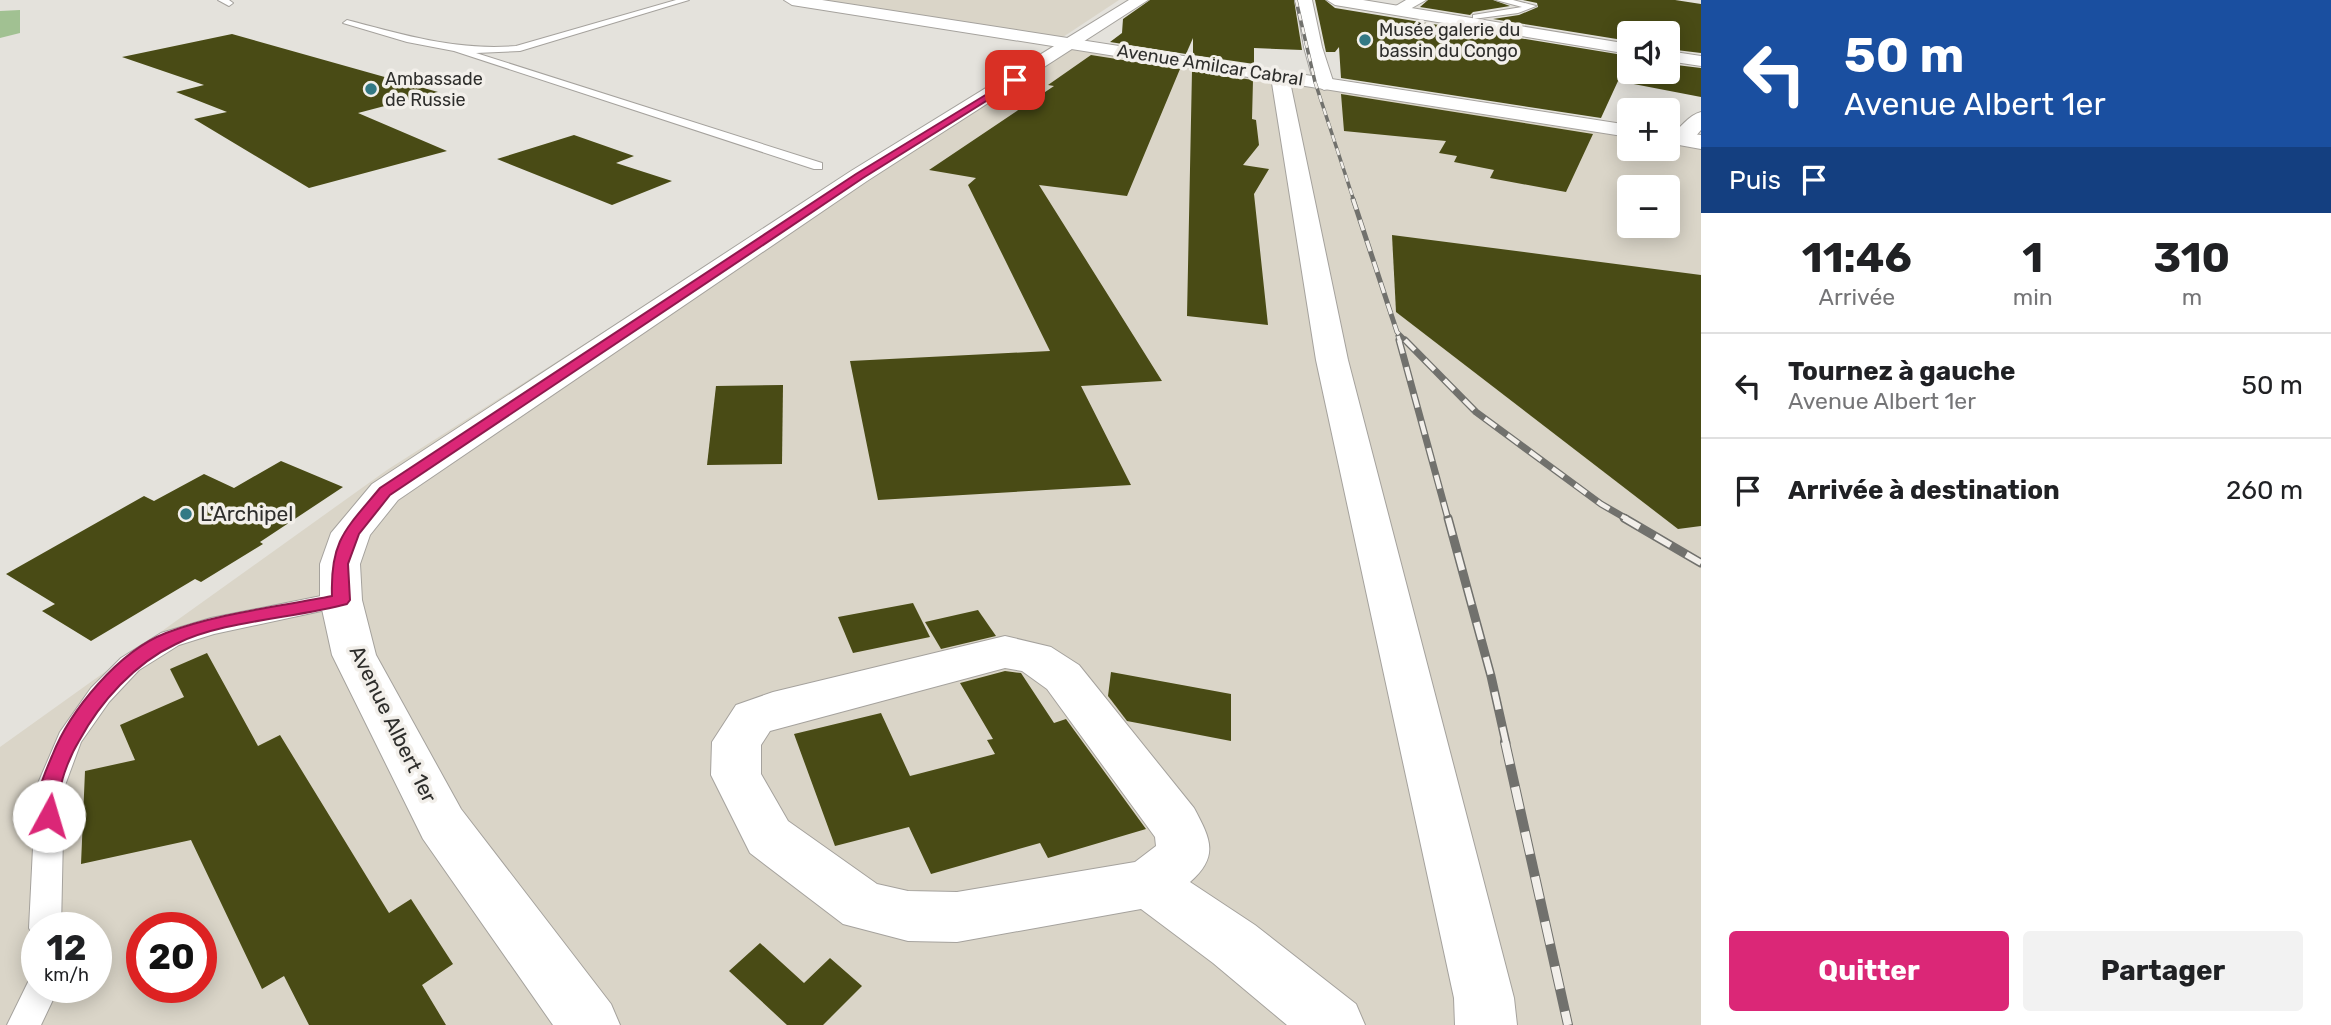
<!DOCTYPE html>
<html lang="fr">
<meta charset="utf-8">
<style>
body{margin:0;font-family:Rubik,sans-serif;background:#f2f2f2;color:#202124;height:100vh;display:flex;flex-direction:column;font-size:26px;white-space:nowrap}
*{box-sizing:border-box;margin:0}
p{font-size:23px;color:#757577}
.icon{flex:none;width:38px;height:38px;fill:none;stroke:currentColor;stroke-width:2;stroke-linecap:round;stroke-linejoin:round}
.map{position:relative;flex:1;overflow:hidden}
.side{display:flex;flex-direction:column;background:#fff;width:630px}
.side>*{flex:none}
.top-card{background:#1a4fa0;color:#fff;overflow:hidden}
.fabs{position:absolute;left:1617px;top:21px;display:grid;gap:14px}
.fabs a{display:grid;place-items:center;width:63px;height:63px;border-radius:7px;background:#fff;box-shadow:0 4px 18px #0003;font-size:35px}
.speed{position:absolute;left:21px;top:912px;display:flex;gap:14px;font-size:35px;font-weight:700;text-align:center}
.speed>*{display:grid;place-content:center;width:91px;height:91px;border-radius:50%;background:#fff;box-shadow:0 4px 18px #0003;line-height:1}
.speed small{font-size:18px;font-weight:400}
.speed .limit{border:10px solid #d22;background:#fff;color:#111}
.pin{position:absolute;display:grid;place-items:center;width:60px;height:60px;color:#fff;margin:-30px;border-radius:14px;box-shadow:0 4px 10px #0006}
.me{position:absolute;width:77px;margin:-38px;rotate:6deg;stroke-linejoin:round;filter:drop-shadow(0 0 5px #0008)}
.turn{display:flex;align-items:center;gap:24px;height:147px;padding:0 28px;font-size:32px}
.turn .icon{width:91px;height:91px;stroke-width:2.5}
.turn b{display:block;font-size:49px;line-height:60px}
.then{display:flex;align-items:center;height:66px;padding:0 28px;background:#0003;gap:14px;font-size:26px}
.eta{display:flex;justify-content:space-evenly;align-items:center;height:119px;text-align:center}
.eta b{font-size:42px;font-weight:700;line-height:49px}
.cta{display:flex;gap:14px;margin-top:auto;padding:14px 28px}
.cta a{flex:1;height:80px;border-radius:7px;background:#db2777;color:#fff;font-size:28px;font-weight:700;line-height:80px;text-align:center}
.cta a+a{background:#f2f2f2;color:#202124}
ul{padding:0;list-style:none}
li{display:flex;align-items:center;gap:21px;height:105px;padding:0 28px;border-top:2px solid #e0e0e0}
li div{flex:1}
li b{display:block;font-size:26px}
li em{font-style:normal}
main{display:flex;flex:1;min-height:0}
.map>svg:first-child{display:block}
.built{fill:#dad5c8;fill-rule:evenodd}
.water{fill:#a1c192}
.building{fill:#494b15}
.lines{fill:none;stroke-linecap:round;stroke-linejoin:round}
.service-casing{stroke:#a5a29d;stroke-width:2}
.minor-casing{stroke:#a5a29d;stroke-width:2}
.tertiary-casing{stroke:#a5a29d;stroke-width:2}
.secondary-casing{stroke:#a5a29d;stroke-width:2}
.primary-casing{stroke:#a5a29d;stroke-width:2}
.service{fill:#fff;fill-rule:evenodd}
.minor{fill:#fff;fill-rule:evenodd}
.tertiary{fill:#fff;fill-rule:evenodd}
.secondary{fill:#fff;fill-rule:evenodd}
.primary{fill:#fff;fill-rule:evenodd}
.rail-far4-casing{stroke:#71716d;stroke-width:3.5}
.rail-far3-casing{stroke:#71716d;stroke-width:5}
.rail-far2-casing{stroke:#71716d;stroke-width:7}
.rail-far1-casing{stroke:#71716d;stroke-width:9}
.rail-casing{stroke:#71716d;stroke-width:10}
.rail-far4{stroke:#f2efea;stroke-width:2.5;stroke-dasharray:7;stroke-linecap:butt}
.rail-far3{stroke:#f2efea;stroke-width:3.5;stroke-dasharray:11;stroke-linecap:butt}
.rail-far2{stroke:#f2efea;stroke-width:4.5;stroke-dasharray:14;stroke-linecap:butt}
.rail-far1{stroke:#f2efea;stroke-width:6;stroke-dasharray:18;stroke-linecap:butt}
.rail{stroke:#f2efea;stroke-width:8;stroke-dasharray:23;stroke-linecap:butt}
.route{fill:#db2777;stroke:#8e194d;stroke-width:2}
.poi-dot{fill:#337985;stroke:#f2efea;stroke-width:2.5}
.labels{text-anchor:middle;stroke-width:7;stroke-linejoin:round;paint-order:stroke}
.far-poi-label{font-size:18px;fill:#2e2e2c;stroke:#f2efea;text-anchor:start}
.far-street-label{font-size:18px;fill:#2e2e2c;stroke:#f2efea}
.poi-label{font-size:21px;fill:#2e2e2c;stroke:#f2efea;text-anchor:start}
.street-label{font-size:21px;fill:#2e2e2c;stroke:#f2efea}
</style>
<main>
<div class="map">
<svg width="1701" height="1025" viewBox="0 0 1701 1025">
<rect width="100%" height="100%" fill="#e4e2dc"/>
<g class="built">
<path d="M796 0H1119L1063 37Z"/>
<path d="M1052 46 1629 136V149H1668V142L1701 147V1025H0V747L387 470ZM1629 187H1668V226H1629ZM37 928H96V987H37ZM142 928H201V987H142Z"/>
</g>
<path class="water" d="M20 10V33L0 38V11Z"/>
<g class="building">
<path d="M1150 0H1294L1302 50 1254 48V64L1193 55V38L1186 54 1110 42 1122 33 1123 19Z"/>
<path d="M1315 0H1325L1335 8 1629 56V72H1668V64L1701 68V97L1618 81 1601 118 1341 78 1339 47 1335 52H1326Z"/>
<path d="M1428 0H1493L1510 6 1473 12 1470 15 1420 7Z"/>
<path d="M1523 0H1675L1701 4V53L1668 49V33H1629V41L1493 19 1519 15 1538 7 1537 3Z"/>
<path d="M232 34 438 92 358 113 447 151 309 188 194 119 227 112 176 92 204 85 122 57Z"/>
<path d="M1091 55 1180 69 1127 196 1039 185 1162 381 1081 386 1131 485 878 500 850 361 1050 351 968 185 976 178 929 170 1054 86 1048 85Z"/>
<path d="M1192 71 1253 80 1252 119 1256 120 1259 145 1243 165 1269 169 1254 194 1268 325 1187 316Z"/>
<path d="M1341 94 1593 134 1566 192 1490 178 1494 170 1454 162 1457 156 1439 153 1446 141 1344 131Z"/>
<path d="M574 135 634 156 616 163 672 181 612 205 497 159Z"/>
<path d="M1392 235 1701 275V526L1678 529 1396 312Z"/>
<path d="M783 385 782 464 707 465 716 386Z"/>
<path d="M281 461 343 487 260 542 263 544 201 582 195 579 91 641 42 611 55 604 6 574 144 496 154 501 204 474 234 488Z"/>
<path d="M913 603 930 637 853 653 838 617Z"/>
<path d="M978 610 996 636 941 649 925 622Z"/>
<path d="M207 653 258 746 280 735 389 913 411 899 453 964 422 985 446 1025H309L284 976 262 989 191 840 81 864 85 771 135 760 120 725 184 697 170 669Z"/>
<path d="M1005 671 1021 673 1054 723 1066 719 1146 829 1048 858 1040 843 931 874 909 827 835 846 794 734 881 713 910 776 995 754 987 740 993 739 960 683Z"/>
<path d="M1111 672 1231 694V741L1127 721 1108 696Z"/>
<path d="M760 943 804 983 830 958 862 986 823 1025H787L729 971Z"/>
</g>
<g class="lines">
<defs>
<g id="service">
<path d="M218 0H229L233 3 229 6Z"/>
<path d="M676 0H689L520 51 476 53 822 163V169H814L454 51 407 42 343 23 347 20C404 35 457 51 516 46Z"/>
<path d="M1496 0H1513L1536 6 1518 13 1473 19V15L1522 7Z"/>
<path d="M341 592 349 595 353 600 349 605 214 634 179 645 139 670 109 702 81 742 64 788 61 928H37V939L34 938 29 928 36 788 60 732 91 688 121 658 161 633 211 618Z"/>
<path d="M37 974V987H59L41 1025H7L31 976Z"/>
</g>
<g id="minor">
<path d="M1129 0H1148L867 181 398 500 370 535 360 564 362 600 376 655 461 809 611 1004 620 1025H553L423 839 332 655 320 600V564L331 533 372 484 851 171Z"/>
<path d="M1296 0H1312L1322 47 1334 84 1331 88 1324 90 1314 84 1304 47Z"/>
<path d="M1280 71 1289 77 1348 360 1514 998 1517 1025H1455L1454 998 1316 360 1271 77Z"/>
<path d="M1005 636 1051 647 1079 665 1194 808C1210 838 1220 856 1190 882L1255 925 1356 1004 1365 1025H1287L1213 963 1141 909 957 942 908 941 843 924 750 853 711 775 712 742 736 705 773 692ZM1005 668 1022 671 1047 689 1155 837 1156 846 1135 862 957 892 908 891 877 884 788 821 761 774V745L770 731Z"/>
</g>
<g id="tertiary">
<path d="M1406 0H1426L1403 13H1391L1389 10Z"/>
<path d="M1701 112V130L1689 144H1673L1670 139C1678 129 1689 115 1701 112Z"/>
</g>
<g id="secondary">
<path d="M784 0H822L1629 125V137L792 5Z"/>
<path d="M1668 131 1701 135V149L1668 143Z"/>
</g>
<g id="primary">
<path d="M1327 0H1363L1629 44V54L1335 5Z"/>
<path d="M1668 51 1701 56V66L1668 61Z"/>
</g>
</defs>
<use href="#service" class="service-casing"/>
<use href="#minor" class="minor-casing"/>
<use href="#tertiary" class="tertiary-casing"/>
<use href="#secondary" class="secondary-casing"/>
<use href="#primary" class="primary-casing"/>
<use href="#service" class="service"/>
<use href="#minor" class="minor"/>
<use href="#tertiary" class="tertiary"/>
<use href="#secondary" class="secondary"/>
<use href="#primary" class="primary"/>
<defs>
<path id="rail-far4" d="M1296 0 1315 82 1354 201"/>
<g id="rail-far3">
<path d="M1353 199 1397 332 1407 342"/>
<path d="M1398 336 1400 342"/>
</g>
<g id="rail-far2">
<path d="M1399 340 1448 519"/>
<path d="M1405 340 1476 412 1601 504 1627 519"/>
</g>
<g id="rail-far1">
<path d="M1448 518 1491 676 1506 743"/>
<path d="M1624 518 1701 563"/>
</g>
<path id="rail" d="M1505 742 1568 1025"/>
</defs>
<use href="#rail-far4" class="rail-far4-casing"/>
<use href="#rail-far3" class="rail-far3-casing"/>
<use href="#rail-far2" class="rail-far2-casing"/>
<use href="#rail-far1" class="rail-far1-casing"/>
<use href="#rail" class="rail-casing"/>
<use href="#rail-far4" class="rail-far4"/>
<use href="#rail-far3" class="rail-far3"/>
<use href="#rail-far2" class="rail-far2"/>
<use href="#rail-far1" class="rail-far1"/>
<use href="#rail" class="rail"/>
</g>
<path class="route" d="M1015 77 1018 81 863 178 390 495 359 534 348 564 350 600 347 604C296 618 221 621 176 644 135 663 100 702 79 741 71 754 62 776 60 791 59 802 62 812 56 822L49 825 41 822C31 802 44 775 52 756 70 710 119 651 166 633 219 613 277 607 332 596 330 540 346 529 380 488L856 174Z"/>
<g class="poi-dot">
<circle cx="1365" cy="40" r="7"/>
<circle cx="371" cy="89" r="7"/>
<circle cx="186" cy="514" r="7"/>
</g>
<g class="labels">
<g class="far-poi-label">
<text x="1379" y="36">Musée galerie du<tspan x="1379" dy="21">bassin du Congo</tspan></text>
<text x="385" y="85">Ambassade<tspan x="385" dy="21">de Russie</tspan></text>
</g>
<g class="far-street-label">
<text transform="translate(1210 65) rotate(9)" y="6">Avenue Amilcar Cabral</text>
</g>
<g class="poi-label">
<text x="200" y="521">L'Archipel</text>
</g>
<g class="street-label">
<text transform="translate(393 724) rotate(64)" y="7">Avenue Albert 1er</text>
</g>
</g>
</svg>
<div class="fabs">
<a><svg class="icon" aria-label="sound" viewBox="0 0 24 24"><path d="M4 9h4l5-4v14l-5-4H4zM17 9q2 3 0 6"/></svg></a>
<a>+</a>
<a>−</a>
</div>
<div class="speed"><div>12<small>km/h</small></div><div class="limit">20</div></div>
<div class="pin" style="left:1015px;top:80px;background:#d93025"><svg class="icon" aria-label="arrive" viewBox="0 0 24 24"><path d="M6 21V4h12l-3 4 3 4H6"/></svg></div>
<svg class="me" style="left:49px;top:816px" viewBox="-20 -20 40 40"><circle r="19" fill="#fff"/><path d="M0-13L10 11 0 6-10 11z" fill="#db2777"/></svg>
</div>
<section class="side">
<div class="top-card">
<div class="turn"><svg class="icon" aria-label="left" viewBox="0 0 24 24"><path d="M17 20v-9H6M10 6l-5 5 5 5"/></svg><div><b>50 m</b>Avenue Albert 1er</div></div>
<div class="then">Puis<svg class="icon" aria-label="arrive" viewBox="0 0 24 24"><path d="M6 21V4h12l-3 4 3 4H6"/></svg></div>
</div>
<div class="eta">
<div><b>11:46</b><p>Arrivée</p></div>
<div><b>1</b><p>min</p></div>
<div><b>310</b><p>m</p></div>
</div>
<ul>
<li><svg class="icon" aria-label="left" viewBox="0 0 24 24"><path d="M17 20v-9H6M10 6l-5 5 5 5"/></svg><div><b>Tournez à gauche</b><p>Avenue Albert 1er</p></div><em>50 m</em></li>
<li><svg class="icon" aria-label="arrive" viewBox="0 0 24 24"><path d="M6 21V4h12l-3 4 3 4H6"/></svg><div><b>Arrivée à destination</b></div><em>260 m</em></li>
</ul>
<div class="cta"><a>Quitter</a><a>Partager</a></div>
</section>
</main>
